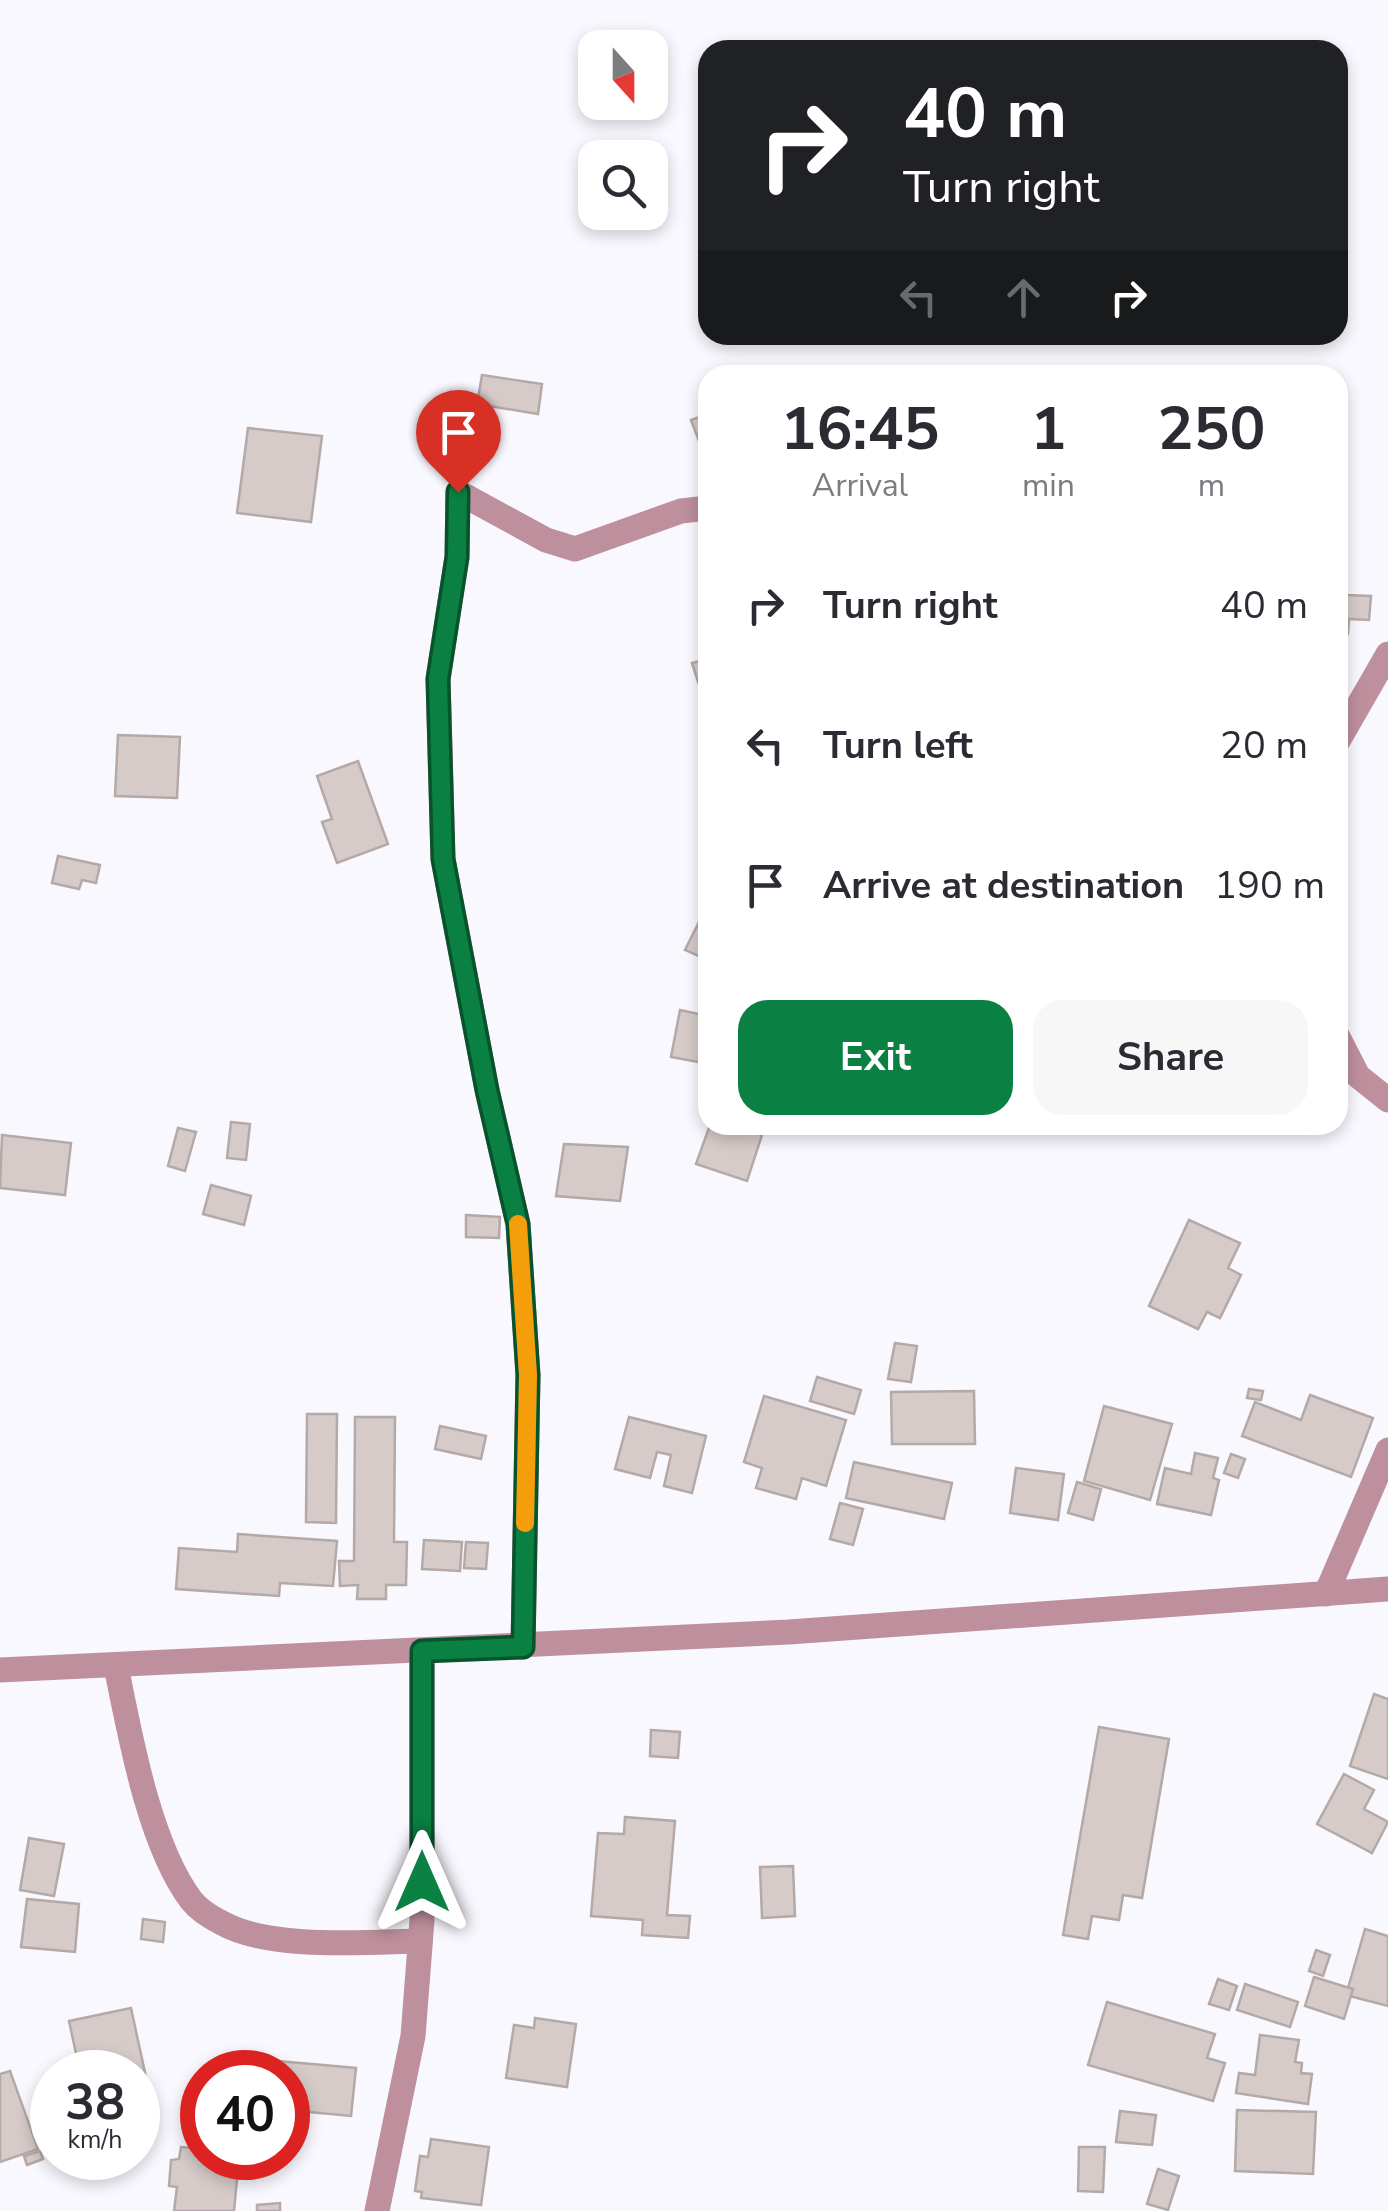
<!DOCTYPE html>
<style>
body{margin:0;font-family:"Nunito Sans",sans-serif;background:#f7f7f7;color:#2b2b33;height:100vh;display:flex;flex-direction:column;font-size:38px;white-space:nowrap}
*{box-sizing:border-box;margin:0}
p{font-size:32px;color:#7c7c81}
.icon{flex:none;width:55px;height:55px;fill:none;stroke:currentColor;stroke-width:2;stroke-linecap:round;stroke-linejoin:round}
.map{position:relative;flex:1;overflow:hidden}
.panel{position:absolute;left:698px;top:365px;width:650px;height:770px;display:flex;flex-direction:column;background:#fff;border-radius:30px;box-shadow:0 5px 15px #0003}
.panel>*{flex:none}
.top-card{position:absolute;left:698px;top:40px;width:650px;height:305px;border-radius:30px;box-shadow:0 5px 15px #0003;background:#202124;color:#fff;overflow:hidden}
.needle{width:65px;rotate:159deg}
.buttons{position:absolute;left:578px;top:30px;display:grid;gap:20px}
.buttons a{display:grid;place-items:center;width:90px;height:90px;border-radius:20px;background:#fff;box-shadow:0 5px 15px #0003;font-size:50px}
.speed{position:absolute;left:30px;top:2050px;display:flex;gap:20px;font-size:50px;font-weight:700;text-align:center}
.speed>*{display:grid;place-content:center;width:130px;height:130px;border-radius:50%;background:#fff;box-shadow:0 5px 15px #0003;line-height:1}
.speed small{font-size:25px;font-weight:400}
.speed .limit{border:15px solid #d22;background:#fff;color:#111}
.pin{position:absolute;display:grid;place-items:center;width:85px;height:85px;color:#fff;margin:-102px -42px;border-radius:50% 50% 50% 0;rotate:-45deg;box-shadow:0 0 10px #0007}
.pin .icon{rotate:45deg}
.me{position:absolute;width:110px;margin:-55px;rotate:0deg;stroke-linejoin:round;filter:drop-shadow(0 0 8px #0008)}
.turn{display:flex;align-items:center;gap:35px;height:210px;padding:0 40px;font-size:45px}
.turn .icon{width:130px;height:130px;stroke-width:2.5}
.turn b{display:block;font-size:70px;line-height:85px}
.lanes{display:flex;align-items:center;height:95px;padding:0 40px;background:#0003;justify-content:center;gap:50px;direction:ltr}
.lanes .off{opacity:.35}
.eta{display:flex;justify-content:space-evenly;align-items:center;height:170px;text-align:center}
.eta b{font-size:60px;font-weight:700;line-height:70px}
.action{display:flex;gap:20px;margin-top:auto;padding:20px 40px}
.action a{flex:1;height:115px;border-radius:30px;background:#0b8043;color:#fff;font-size:40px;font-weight:700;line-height:115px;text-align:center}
.action a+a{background:#f7f7f7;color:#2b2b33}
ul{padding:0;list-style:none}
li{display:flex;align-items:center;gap:30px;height:140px;padding:0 40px}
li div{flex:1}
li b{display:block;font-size:38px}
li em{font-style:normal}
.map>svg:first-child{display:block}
.building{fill:#d6cbc8;stroke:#b5a9a7;stroke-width:2.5}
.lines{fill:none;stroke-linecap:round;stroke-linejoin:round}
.minor{stroke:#be8f9d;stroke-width:25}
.route-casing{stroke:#07532c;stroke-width:25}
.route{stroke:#0b8043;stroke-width:18}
.slow{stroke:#f59e0b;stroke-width:18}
</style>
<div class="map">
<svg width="1388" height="2211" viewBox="0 0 1388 2211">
<rect width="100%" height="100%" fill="#f8f8fe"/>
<g class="building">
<path d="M482 375 542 384 538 414 477 404Z"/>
<path d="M708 414V447L702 449 691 420Z"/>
<path d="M248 428 322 436 311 522 237 513Z"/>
<path d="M1338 580 1345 581V595L1371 596 1369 620 1349 619 1348 634 1338 633Z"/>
<path d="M708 649V686L700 688 692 663 706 659 703 650Z"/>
<path d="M118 735 180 737 177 798 115 796Z"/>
<path d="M358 761 388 844 337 863 322 822 332 819 317 776Z"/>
<path d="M58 856 100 865 96 883 82 880 79 889 52 883Z"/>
<path d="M700 920 708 924V960L685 950Z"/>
<path d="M680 1010 708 1016V1050L704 1063 671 1057Z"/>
<path d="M231 1122 250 1124 246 1160 227 1158Z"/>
<path d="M710 1125H731L762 1135 747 1181 696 1164Z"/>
<path d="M178 1128 196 1132 185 1171 168 1166Z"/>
<path d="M2 1135 71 1143 65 1195 0 1188Z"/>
<path d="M564 1144 628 1147 620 1201 556 1196Z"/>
<path d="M211 1185 251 1196 244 1225 203 1214Z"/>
<path d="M466 1215 500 1217 499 1238 466 1237Z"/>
<path d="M1189 1220 1240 1243 1228 1268 1241 1275 1220 1318 1207 1312 1198 1329 1149 1306Z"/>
<path d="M895 1343 917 1346 911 1382 888 1379Z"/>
<path d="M817 1377 861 1390 854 1414 810 1401Z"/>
<path d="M1249 1389 1263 1391 1261 1400 1247 1398Z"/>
<path d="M974 1391 975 1444H892L891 1392Z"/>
<path d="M1310 1395 1373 1418 1351 1477 1242 1436 1255 1402 1301 1420Z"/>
<path d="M764 1396 846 1420 826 1486 802 1478 796 1499 756 1488 762 1468 744 1462Z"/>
<path d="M1104 1406 1172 1424 1150 1500 1084 1481Z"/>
<path d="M307 1414H337L336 1523 306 1522Z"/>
<path d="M355 1417H395L394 1542H407L406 1585H386V1599H357L358 1585 340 1586 339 1561H354Z"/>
<path d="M629 1417 706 1436 692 1493 664 1486 671 1455 657 1452 650 1478 615 1469Z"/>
<path d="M440 1426 486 1436 481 1459 435 1449Z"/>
<path d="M1195 1453 1218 1458 1213 1478 1219 1480 1211 1515 1157 1504 1165 1468 1191 1474Z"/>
<path d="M1231 1454 1245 1459 1238 1478 1224 1473Z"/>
<path d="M854 1462 952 1483 944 1519 846 1498Z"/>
<path d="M1016 1468 1064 1474 1058 1520 1010 1513Z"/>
<path d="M1077 1482 1101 1489 1093 1520 1068 1513Z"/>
<path d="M840 1503 863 1509 853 1545 830 1539Z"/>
<path d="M238 1534 337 1541 333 1586 280 1583 279 1596 176 1589 179 1548 237 1552Z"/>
<path d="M424 1540 462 1542 460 1571 422 1569Z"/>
<path d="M466 1542 488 1543 486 1569 464 1568Z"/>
<path d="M1374 1694 1388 1699V1779L1350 1766Z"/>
<path d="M1099 1727 1169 1739 1142 1898 1123 1895 1119 1920 1092 1916 1088 1939 1063 1935Z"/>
<path d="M651 1730 680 1732 678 1758 650 1756Z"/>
<path d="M1344 1774 1374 1790 1364 1809 1388 1822 1372 1853 1317 1824Z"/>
<path d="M625 1817 675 1821 667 1915 690 1916 688 1938 642 1935 643 1920 591 1916 598 1833 624 1834Z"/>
<path d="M29 1838 64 1844 54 1896 20 1890Z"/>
<path d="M793 1866 795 1916 762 1918 760 1867Z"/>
<path d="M27 1899 79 1904 75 1952 21 1947Z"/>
<path d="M143 1919 165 1922 163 1942 141 1939Z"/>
<path d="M1365 1929 1388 1936V2006L1346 1995Z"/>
<path d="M1316 1950 1330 1955 1323 1976 1309 1971Z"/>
<path d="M1314 1977 1353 1989 1344 2019 1305 2006Z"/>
<path d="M1218 1979 1237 1986 1229 2010 1209 2004Z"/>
<path d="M1245 1984 1298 2002 1290 2027 1237 2010Z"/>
<path d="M1107 2002 1215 2034 1207 2058 1225 2063 1213 2101 1088 2065Z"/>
<path d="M131 2008 147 2082 138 2085V2072H80L69 2021Z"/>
<path d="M535 2018 576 2024 567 2087 506 2078 514 2025 534 2028Z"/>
<path d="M1260 2035 1299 2040 1295 2062 1302 2063 1301 2073 1312 2074 1308 2104 1236 2093 1239 2073 1255 2075Z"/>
<path d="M278 2061 356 2068 351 2116 288 2110V2072H277Z"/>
<path d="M10 2071 38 2149 0 2162V2074Z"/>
<path d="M1237 2110 1316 2112 1313 2174 1235 2171Z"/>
<path d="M1120 2111 1156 2115 1152 2145 1116 2142Z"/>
<path d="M431 2139 489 2147 481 2205 421 2198 422 2192 415 2191 420 2156 428 2157Z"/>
<path d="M181 2147 202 2149V2158H239L234 2211H174L177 2187 169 2186 171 2160 179 2159Z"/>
<path d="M1079 2147H1105L1103 2192 1078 2191Z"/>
<path d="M40 2151 43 2159 27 2165 24 2156Z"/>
<path d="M1158 2169 1179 2176 1168 2210 1147 2204Z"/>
<path d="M280 2203V2211H257V2205Z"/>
</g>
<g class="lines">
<g class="minor">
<path d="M1338 741 1388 654"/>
<path d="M1338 1037 1358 1076 1388 1100"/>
<path d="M1326 1594 1388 1450"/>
<path d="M523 1647 528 1375 518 1224 487 1090 443 859 438 679 457 557 458 492 546 540 575 549 681 511 708 508"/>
<path d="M116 1666C130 1735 149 1844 191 1900 198 1909 212 1918 222 1923 270 1950 366 1942 420 1941"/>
<path d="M0 1670 789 1632 1388 1589"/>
<path d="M377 2211 413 2036 422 1920V1651"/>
</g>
</g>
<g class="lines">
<defs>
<path id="route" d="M422 1882V1651L523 1647 528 1375 518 1224 487 1090 443 859 438 679 457 557 458 492"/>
</defs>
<use href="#route" class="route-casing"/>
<use href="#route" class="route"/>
<path class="slow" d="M518 1224 528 1375 525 1523"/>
</g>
</svg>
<div class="buttons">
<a><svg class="needle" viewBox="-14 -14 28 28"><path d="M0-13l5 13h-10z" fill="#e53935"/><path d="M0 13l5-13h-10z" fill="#7c7c81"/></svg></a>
<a><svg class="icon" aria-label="search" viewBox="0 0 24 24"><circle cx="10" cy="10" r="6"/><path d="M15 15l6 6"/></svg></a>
</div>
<div class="speed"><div>38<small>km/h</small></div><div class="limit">40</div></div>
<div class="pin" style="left:458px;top:492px;background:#d93025"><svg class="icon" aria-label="arrive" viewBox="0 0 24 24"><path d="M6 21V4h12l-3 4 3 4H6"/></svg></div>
<svg class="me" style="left:422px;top:1882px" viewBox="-20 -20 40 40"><path d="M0-17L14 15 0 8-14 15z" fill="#0b8043" stroke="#fff" stroke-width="4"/></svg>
<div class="top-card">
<div class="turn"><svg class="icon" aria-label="right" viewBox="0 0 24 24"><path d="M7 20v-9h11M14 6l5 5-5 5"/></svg><div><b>40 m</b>Turn right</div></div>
<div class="lanes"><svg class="icon off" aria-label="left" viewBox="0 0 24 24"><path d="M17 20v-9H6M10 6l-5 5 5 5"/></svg><svg class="icon off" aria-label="ahead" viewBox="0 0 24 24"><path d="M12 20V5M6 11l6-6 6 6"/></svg><svg class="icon" aria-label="right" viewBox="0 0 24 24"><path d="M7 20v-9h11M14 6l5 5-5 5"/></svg></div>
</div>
<section class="panel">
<div class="eta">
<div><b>16:45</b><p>Arrival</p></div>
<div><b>1</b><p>min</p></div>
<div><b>250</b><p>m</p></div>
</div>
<ul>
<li><svg class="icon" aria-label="right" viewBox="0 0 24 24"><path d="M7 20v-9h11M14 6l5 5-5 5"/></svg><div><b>Turn right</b></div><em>40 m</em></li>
<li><svg class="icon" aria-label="left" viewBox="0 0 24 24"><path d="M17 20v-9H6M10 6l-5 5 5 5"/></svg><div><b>Turn left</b></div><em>20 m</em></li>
<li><svg class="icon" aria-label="arrive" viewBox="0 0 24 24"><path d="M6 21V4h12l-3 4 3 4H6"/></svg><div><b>Arrive at destination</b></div><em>190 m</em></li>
</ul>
<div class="action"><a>Exit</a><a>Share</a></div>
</section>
</div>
